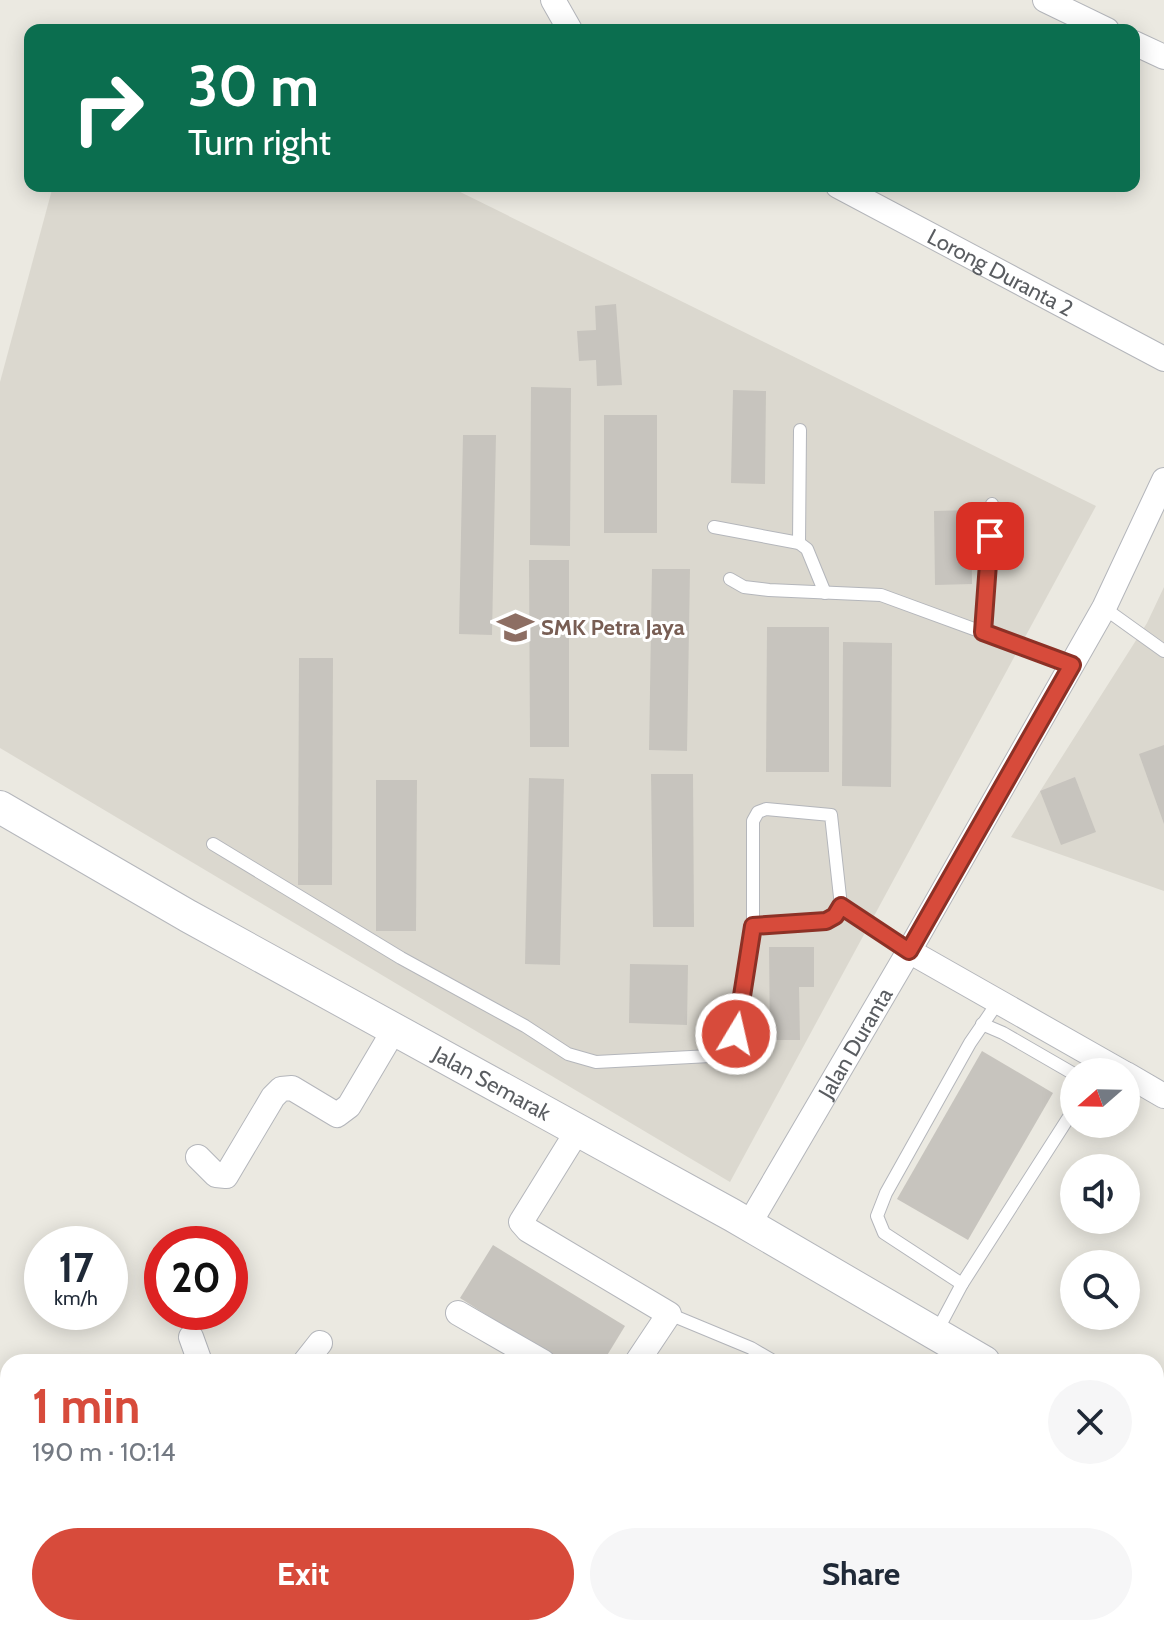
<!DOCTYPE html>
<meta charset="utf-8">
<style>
body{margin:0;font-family:Cabin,sans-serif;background:#f6f6f7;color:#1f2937;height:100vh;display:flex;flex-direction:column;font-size:30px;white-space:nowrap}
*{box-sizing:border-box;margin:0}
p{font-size:26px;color:#747a83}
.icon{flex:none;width:44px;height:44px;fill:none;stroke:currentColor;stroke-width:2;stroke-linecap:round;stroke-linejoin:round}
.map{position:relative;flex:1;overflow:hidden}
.details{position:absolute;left:0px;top:1354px;width:1164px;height:282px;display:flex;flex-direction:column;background:#fff;border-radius:24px 24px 0 0;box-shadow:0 4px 20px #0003}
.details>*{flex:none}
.hud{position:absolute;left:24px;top:24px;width:1116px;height:168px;border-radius:16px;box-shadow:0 4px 20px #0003;background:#0b6e4f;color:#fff;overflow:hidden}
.needle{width:52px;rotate:250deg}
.fabs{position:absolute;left:1060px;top:1058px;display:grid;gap:16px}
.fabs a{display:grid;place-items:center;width:80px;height:80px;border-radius:50%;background:#fff;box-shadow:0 4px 20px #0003;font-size:40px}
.speed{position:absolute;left:24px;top:1226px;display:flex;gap:16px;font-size:40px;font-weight:700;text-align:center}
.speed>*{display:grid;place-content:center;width:104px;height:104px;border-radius:50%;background:#fff;box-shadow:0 4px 20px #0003;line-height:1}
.speed small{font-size:20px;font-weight:400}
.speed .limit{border:12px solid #d22;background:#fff;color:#111}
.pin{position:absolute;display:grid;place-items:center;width:68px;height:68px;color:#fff;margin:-34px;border-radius:16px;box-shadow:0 4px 12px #0006}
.me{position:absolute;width:88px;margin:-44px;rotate:9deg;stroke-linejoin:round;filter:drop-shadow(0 0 6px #0008)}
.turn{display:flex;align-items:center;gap:28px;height:168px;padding:0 32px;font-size:36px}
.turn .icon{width:104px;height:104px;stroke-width:2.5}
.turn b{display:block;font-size:56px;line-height:68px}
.round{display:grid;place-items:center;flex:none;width:84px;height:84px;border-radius:42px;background:#f6f6f7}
.overview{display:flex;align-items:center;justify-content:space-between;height:136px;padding:0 32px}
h1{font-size:48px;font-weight:700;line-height:60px;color:#d74b3b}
.action{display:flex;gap:16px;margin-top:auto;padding:16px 32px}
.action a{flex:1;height:92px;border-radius:48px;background:#d74b3b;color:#fff;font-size:32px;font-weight:700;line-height:92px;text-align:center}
.action a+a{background:#f6f6f7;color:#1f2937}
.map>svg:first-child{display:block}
.education{fill:#dbd8cf}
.building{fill:#c7c4be}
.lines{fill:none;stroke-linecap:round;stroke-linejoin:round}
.lane-casing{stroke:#b4b6bb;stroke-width:14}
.street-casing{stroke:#b4b6bb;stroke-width:26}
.secondary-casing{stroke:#b5b7bc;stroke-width:34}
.lane{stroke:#fff;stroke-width:12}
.street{stroke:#fff;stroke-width:24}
.secondary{stroke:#fff;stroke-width:32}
.route-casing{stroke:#8c3126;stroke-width:20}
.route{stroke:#d74b3b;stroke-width:14}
.labels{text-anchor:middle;stroke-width:6;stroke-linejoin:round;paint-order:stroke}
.street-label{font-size:22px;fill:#5a5d61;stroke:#fff}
.education-label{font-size:22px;font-weight:bold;fill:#785e54;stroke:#fff;text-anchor:start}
</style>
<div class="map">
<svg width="1164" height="1635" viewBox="0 0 1164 1635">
<rect width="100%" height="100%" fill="#ebe9e1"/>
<g class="education">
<path d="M53 186H448L1096 506 730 1182 0 748V382Z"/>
<path d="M1164 587V891L1011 837 1147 623Z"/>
</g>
<g class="building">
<path d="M616 304 622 385 597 386 596 360 579 361 577 331 596 330 595 306Z"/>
<path d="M531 387 571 388 570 546 530 545Z"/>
<path d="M733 390 766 391 765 484 731 483Z"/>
<rect x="604" y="415" width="53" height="118"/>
<path d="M463 435H496L492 635 459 634Z"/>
<path d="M971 510 972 584 935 585 934 511Z"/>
<path d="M529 560H569V747H530Z"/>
<path d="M652 569H690L687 751 649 750Z"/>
<path d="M767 627H829V772H766Z"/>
<path d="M843 642 892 643 891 787 842 786Z"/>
<path d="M299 658H333L332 885H298Z"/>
<path d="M1164 745V824L1139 754Z"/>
<path d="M651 774H693L694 927H653Z"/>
<path d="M1075 777 1096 832 1061 845 1040 791Z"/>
<path d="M529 778 564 779 560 965 525 964Z"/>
<path d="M376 780H417L416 931H376Z"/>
<path d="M769 947H814V987H799L800 1040H770Z"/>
<path d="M630 964 688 965 687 1025 629 1023Z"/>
<path d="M982 1051 1053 1093 968 1240 897 1199Z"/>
<path d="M493 1245 625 1326 603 1362H560L460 1298Z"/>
<path d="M1156 1613 1164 1617V1635H1053L1040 1628H1156Z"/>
</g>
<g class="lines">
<defs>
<g id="lane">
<path d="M714 527 799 543 807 549 825 593"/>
<path d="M799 543 800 430"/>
<path d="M730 579 744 587 769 590 881 595 1072 665"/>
<path d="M1104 608 1164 651"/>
<path d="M983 632 992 504"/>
<path d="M213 844 401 958 525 1026 568 1054 596 1062 710 1056 724 1049 736 1034 753 926V821L758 812 766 809 831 815 841 906 835 916 826 921 753 926"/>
<path d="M841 906 909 951"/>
<path d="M982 1024 1003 1033 1074 1074"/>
<path d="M962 1284 884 1233 877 1216 886 1193 970 1043 998 1002"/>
<path d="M669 1314 751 1348 775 1362"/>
<path d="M937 1331 962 1284 1074 1109"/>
<path d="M1156 1584 1164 1588"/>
</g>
<g id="street">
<path d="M553 0 570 30"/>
<path d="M1045 0 1107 30"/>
<path d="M1134 43 1164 57"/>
<path id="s1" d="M838 186 1164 359"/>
<path d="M909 951 1122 1072"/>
<path d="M1126 1074 1164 1096"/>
<path d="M578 1130 521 1222 528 1230 669 1314 637 1362"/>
<path d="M198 1157 216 1175 226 1176 273 1097 281 1089 292 1088 337 1115 349 1106 394 1030"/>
<path id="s2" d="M748 1226 909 951 1104 608 1164 480"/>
<path d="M458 1313 543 1362"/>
<path d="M191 1337 200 1362"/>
<path d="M305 1362 320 1343"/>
<path d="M549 1628 561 1635"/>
<path d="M996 1628 1008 1635"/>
<path d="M59 1635 65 1628"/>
</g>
<g id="secondary">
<path id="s3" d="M0 807 188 916 732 1215 984 1362"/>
<path d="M1156 1463 1164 1467"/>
</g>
</defs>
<use href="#lane" class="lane-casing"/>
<use href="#street" class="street-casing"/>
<use href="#secondary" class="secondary-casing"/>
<use href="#lane" class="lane"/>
<use href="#street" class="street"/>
<use href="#secondary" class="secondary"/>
</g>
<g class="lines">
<defs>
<path id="route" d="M736 1034 753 926 826 921 835 916 841 906 909 951 1072 665 983 632 990 536"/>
</defs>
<use href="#route" class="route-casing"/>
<use href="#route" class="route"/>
</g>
<defs>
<symbol id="school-bare" viewBox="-9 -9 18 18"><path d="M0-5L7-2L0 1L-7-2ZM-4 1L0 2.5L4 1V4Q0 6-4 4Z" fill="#8d6e63" stroke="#fff" stroke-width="2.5" paint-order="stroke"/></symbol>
</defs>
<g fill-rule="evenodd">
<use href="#school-bare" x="490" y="602" width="51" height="51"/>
</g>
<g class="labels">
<g class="street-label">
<text dy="8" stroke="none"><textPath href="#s1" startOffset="184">Lorong Duranta 2</textPath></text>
<text dy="8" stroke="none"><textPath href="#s2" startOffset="212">Jalan Duranta</textPath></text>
<text dy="8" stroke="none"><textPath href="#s3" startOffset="564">Jalan Semarak</textPath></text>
</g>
<g class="education-label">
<text x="541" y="635">SMK Petra Jaya</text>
</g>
</g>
</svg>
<div class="fabs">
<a><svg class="needle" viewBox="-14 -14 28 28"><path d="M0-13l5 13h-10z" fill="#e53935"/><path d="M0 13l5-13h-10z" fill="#747a83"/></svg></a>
<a><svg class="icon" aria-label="sound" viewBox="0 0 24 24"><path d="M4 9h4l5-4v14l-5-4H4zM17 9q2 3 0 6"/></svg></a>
<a><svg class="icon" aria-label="search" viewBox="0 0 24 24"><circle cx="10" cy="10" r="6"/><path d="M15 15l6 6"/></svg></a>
</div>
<div class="speed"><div>17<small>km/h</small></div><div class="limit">20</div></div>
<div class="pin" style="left:990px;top:536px;background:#d93025"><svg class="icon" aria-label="arrive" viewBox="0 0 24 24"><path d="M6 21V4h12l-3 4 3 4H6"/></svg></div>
<svg class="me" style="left:736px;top:1034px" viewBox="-20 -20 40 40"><circle r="17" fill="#d74b3b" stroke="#fff" stroke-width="3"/><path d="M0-11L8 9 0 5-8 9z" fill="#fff"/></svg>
<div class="hud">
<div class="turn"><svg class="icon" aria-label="right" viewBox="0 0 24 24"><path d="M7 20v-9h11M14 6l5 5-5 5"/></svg><div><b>30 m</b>Turn right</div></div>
</div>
<section class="details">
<div class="overview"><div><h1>1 min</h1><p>190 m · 10:14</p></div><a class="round"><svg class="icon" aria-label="close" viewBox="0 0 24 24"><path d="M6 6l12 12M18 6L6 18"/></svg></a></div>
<div class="action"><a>Exit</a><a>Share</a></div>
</section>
</div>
